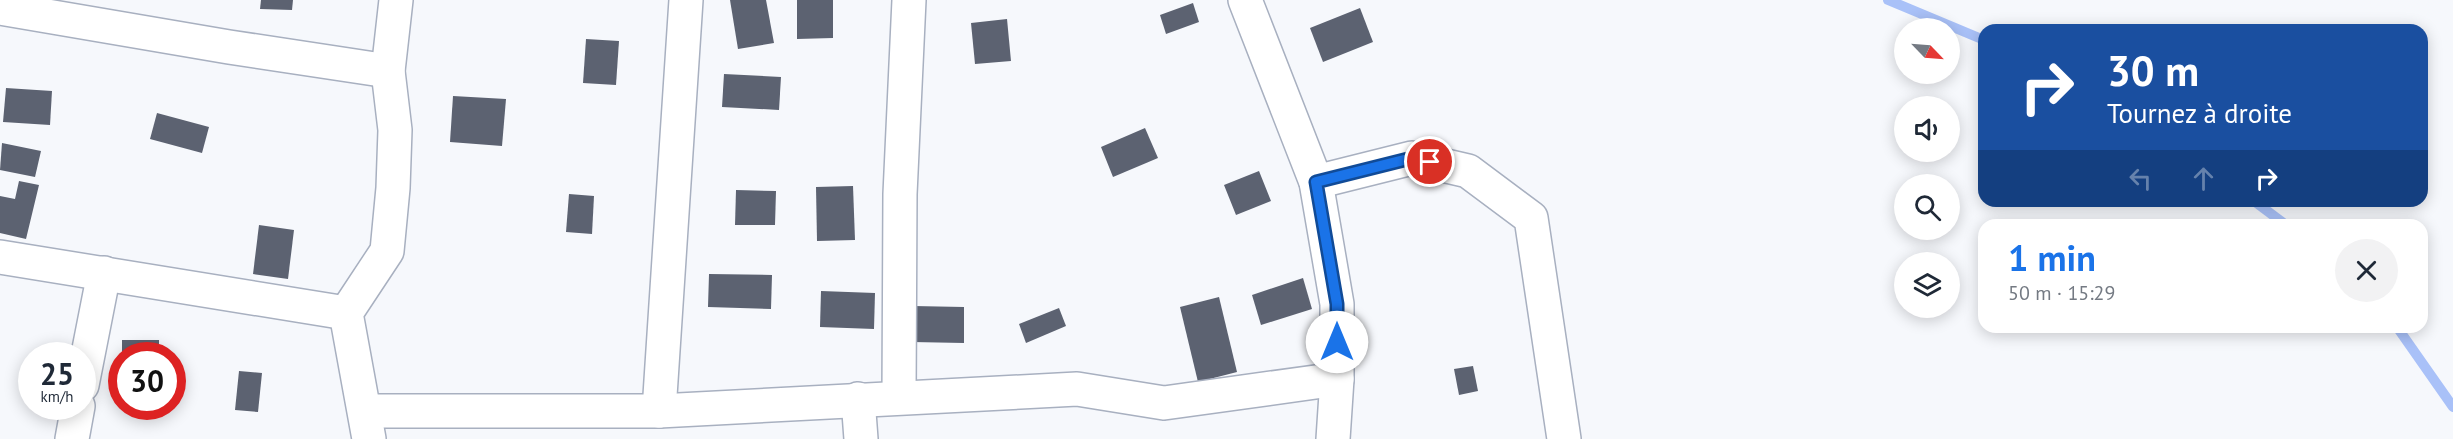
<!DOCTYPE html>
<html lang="fr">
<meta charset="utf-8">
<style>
body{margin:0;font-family:"PT Sans",sans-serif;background:#f2f2f3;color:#1f2937;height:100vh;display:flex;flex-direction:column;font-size:22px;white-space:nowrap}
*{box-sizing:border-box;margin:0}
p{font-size:20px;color:#747a83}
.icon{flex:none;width:33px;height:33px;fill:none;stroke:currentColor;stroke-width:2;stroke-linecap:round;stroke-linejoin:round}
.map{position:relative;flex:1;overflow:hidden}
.sheet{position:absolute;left:1978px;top:219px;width:450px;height:114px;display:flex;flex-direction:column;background:#fff;border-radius:18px;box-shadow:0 3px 15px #0003}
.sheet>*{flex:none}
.top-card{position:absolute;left:1978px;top:24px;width:450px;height:183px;border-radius:18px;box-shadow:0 3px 15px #0003;background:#1a4fa0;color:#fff;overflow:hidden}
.needle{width:39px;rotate:115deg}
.fabs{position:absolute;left:1894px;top:18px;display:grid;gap:12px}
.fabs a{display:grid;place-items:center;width:66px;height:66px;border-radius:50%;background:#fff;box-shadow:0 3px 15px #0003;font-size:30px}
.speed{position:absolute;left:18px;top:342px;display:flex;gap:12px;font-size:30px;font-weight:700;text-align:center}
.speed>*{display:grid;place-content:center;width:78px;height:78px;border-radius:50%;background:#fff;box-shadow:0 3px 15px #0003;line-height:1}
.speed small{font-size:15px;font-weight:400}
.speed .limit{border:9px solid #d22;background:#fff;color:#111}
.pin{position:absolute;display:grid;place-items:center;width:51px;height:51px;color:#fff;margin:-26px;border:3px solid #fff;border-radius:50%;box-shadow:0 2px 6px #0007}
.me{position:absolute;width:66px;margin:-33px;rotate:0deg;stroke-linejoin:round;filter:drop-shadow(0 0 4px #0008)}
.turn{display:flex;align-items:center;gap:21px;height:126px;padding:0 30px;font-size:27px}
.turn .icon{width:78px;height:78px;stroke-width:2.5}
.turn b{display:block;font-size:42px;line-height:51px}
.lanes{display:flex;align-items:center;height:57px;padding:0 30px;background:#0003;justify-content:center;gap:30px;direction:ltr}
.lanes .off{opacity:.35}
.round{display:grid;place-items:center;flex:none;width:63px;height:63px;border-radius:32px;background:#f2f2f3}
.head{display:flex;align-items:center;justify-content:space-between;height:102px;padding:0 30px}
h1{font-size:36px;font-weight:700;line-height:45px;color:#1a73e8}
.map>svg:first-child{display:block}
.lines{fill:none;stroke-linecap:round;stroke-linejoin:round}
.stream{stroke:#a9c1f8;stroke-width:10}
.building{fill:#5c6271}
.minor-casing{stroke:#a8b0c0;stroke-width:36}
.minor{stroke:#fff;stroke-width:33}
.route-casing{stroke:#114b97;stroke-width:15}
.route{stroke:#1a73e8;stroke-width:10}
</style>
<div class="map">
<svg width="2453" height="439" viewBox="0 0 2453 439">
<rect width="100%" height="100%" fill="#f6f8fc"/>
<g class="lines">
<g class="stream">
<path d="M1888 0 1984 40"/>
<path d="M2254 201 2286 225"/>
<path d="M2397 327 2453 407"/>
</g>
</g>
<g class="building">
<path d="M261 0H293L292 10 260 9Z"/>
<path d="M730 0H766L774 43 738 49Z"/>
<path d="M797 0H833V38L797 39Z"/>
<path d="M1193 3 1199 22 1166 34 1160 15Z"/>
<path d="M1360 8 1373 42 1323 62 1310 28Z"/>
<path d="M1007 19 1011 61 975 64 971 23Z"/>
<path d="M586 39 619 41 616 85 583 83Z"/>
<path d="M724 74 781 77 779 110 722 107Z"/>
<path d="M6 88 52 91 50 125 3 122Z"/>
<path d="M453 96 506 99 502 146 450 142Z"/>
<path d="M157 113 209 127 202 153 150 139Z"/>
<path d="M1145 128 1158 158 1113 177 1101 147Z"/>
<path d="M2 143 41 151 35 177 0 170Z"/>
<path d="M1259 171 1271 201 1236 215 1224 185Z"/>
<path d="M19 181 39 185 26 239 0 233V196L15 199Z"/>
<path d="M853 186 855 240 817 241 816 187Z"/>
<path d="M736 190 776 191 775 225H735Z"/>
<path d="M569 194 594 196 592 234 566 232Z"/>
<path d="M259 225 294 230 288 279 253 274Z"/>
<path d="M709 274 772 275 771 309 708 307Z"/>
<path d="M1303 278 1312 309 1261 325 1252 295Z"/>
<path d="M821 291 875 293 874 329 820 327Z"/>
<path d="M1219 297 1237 372 1198 382 1180 307Z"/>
<path d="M913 306 964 307V343L912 342Z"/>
<path d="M1059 308 1066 326 1026 343 1019 324Z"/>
<rect x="122" y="340" width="37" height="16"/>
<path d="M1473 366 1478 391 1459 395 1454 369Z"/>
<path d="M239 371 262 373 258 412 235 410Z"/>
</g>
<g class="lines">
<defs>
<g id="minor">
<path d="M1245 0 1316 182 1337 304V379L1333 439"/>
<path d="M0 8 229 47 388 71"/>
<path d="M1316 182 1412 158 1468 171 1531 218 1564 439"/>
<path d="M0 257 346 313"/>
<path d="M82 385 104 273"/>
<path d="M899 397 900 194 909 0"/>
<path d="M858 399 861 439"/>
<path d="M365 411H659L1077 389 1164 403 1337 379"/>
<path d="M659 411 686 0"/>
<path d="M72 439 78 406"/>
<path d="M369 439 346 313 387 251 393 188 395 130 388 71 396 0"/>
</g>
</defs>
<use href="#minor" class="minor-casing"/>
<use href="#minor" class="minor"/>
</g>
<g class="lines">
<defs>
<path id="route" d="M1337 342V304L1316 182 1412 158 1430 162"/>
</defs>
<use href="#route" class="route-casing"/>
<use href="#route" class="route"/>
</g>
</svg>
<div class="fabs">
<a><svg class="needle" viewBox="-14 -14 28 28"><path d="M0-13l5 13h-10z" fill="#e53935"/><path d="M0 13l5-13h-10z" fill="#747a83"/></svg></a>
<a><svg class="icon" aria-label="sound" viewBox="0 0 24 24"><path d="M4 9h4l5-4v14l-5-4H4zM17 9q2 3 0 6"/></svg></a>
<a><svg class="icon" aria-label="search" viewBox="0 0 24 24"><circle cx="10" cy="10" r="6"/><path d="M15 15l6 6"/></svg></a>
<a><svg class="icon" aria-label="layers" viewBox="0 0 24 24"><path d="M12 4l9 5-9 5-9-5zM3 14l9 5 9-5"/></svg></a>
</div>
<div class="speed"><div>25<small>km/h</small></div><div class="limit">30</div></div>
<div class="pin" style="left:1430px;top:162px;background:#d93025"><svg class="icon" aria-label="arrive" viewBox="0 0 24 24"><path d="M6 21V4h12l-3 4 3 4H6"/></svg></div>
<svg class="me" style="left:1337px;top:342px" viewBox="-20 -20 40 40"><circle r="19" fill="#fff"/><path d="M0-13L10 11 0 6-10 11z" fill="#1a73e8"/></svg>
<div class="top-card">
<div class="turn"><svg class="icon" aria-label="right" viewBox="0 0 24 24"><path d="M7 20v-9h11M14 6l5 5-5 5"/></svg><div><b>30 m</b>Tournez à droite</div></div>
<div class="lanes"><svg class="icon off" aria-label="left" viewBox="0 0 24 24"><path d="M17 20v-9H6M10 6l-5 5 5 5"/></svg><svg class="icon off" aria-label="ahead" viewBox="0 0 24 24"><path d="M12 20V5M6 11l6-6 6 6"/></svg><svg class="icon" aria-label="right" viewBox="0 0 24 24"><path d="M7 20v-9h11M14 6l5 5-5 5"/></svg></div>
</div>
<section class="sheet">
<div class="head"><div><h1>1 min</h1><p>50 m · 15:29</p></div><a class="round"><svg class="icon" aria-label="close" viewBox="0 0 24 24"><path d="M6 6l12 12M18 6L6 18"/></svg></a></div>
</section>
</div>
